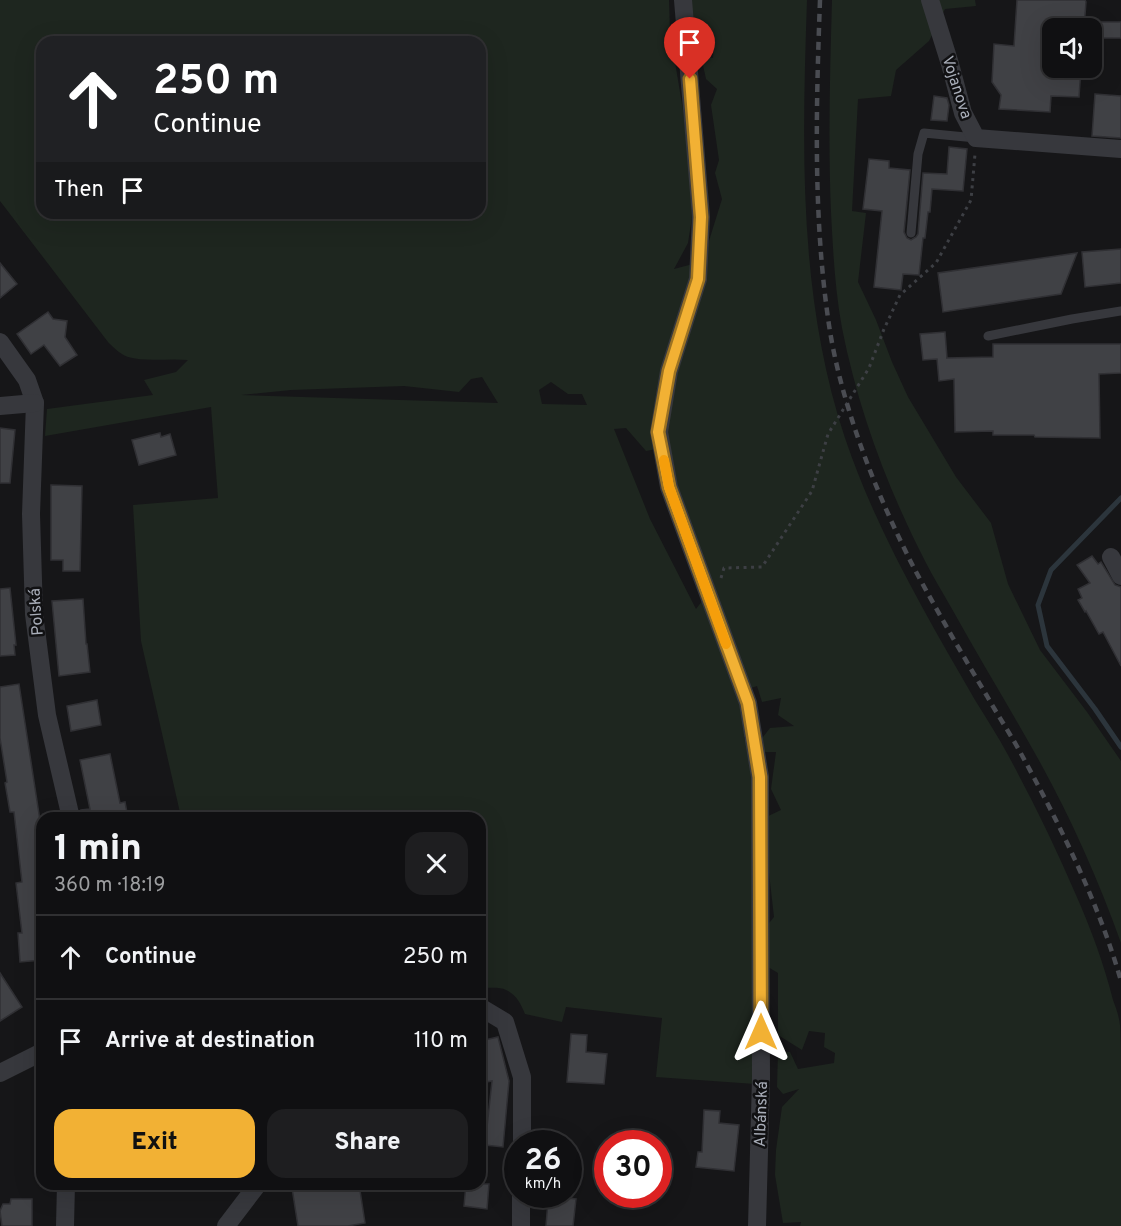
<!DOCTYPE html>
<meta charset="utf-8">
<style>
body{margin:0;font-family:Overpass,sans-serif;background:#1e1e20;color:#f1f3f6;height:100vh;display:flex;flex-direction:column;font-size:22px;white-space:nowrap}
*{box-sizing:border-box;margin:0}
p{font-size:20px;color:#9c9d9f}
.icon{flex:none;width:33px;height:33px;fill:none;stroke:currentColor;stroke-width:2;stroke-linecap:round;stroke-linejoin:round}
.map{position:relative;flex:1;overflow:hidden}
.side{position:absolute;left:36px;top:812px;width:450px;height:378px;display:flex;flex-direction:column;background:#101012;border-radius:18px;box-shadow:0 6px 24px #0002,0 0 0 2px #303032}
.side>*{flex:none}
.guide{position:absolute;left:36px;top:36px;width:450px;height:183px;border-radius:18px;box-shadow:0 6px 24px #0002,0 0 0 2px #303032;background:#202124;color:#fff;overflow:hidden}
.buttons{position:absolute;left:1042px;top:18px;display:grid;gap:12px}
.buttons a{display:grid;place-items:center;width:60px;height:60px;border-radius:12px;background:#101012;box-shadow:0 6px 24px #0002,0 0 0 2px #303032;font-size:30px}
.speed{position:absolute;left:504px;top:1130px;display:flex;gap:12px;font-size:30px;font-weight:700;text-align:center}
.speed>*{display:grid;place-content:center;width:78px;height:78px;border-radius:50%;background:#101012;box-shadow:0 6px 24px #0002,0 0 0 2px #303032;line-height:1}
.speed small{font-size:15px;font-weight:400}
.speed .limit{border:9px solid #d22;background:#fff;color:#111}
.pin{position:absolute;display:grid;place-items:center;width:51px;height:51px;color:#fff;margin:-62px -26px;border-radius:50% 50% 50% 0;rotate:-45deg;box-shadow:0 0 6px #0007}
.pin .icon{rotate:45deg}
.me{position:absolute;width:66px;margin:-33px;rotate:0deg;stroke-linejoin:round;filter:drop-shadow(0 0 4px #0008)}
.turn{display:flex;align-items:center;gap:21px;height:126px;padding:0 18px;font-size:27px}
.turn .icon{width:78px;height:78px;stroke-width:2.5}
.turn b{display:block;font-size:42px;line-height:51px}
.then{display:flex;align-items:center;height:57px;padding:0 18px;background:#0003;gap:12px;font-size:22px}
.round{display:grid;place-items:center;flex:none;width:63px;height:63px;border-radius:18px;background:#1e1e20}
.headline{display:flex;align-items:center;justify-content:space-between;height:102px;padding:0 18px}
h1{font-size:36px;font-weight:800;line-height:45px}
.primary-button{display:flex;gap:12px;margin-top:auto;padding:12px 18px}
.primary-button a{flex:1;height:69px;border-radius:18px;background:#f2b134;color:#111;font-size:24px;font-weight:800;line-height:69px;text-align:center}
.primary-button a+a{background:#1e1e20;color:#f1f3f6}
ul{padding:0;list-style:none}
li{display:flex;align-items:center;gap:18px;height:84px;padding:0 18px;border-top:2px solid #303032}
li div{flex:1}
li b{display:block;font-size:22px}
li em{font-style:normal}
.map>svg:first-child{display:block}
.green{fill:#1e261f;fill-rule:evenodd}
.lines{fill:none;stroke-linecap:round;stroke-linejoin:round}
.stream{stroke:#2c353c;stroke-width:5}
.building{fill:#404145;stroke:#303034;stroke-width:1.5}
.path{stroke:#3d3f44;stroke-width:3;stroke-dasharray:3 4.5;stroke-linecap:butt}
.service{stroke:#37383d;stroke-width:9}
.minor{stroke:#37383d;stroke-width:18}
.rail{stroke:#4a4c52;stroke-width:4.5;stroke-dasharray:8 6;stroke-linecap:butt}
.route-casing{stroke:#9d7322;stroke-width:15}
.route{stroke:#f2b134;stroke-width:10}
.slow{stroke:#f59e0b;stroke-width:10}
.labels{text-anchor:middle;stroke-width:5;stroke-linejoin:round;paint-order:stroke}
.street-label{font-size:16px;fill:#a8adb8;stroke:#111113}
</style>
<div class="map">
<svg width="1121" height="1226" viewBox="0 0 1121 1226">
<rect width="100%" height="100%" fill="#161618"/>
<g class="green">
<path d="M0 0H669L670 32 683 110 688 158 692 217 688 243 674 269 693 264 708 244 722 199 715 173 719 160 711 105 717 89 706 79 701 56 713 58 714 43 701 41 692 22 690 0H807C802 147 798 297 845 438 876 530 926 615 975 700 986 718 998 736 1008 755 1033 801 1056 848 1076 895 1091 929 1104 964 1113 1000 1116 1008 1119 1016 1120 1025 1121 1042 1121 1071 1121 1089 1121 1135 1121 1180 1121 1226H800L801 1222 783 1223 775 1175 776 1150 782 1107 799 1089 783 1094 777 1087 778 1052H790L798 1069 834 1063 835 1053 824 1047 825 1033 809 1031 802 1050 778 1035V973L761 963V933L774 917 769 873 757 872 755 1084 656 1077 662 1018 566 1007 562 1022 525 1014C521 1004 516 994 506 990 499 986 488 989 480 987V818L181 817 141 641 133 505 218 498 211 407 45 436 47 409 153 395 144 380 176 372 188 360C170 358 145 362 128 357 120 354 114 348 108 342L0 201ZM42 42H480V213H42ZM482 377 498 403 241 395 291 390 404 386 459 392 471 379ZM551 382 568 394H582L587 405 542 404 539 390ZM626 428 646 451 667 447 673 485 712 588 696 609 650 519 614 429ZM757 686 762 702 781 698 778 715 794 726 770 728 759 742 762 752H776L771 789 781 810 760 820 755 829 749 754 744 737H753L748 689Z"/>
<path d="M832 0H975L976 6 945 9 929 41 896 70 891 96 858 99 852 211 866 213 858 282 876 320 892 362 908 397 956 477 991 523 1008 584 1040 650 1087 712 1121 761V943C1097 875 1064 803 1028 741 1003 697 977 654 952 609 943 593 933 577 925 561 887 487 858 409 842 328 835 290 833 251 831 212 828 142 830 71 832 0Z"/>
</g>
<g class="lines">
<path class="stream" d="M1121 498 1051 570 1038 605 1047 646 1095 709 1121 747"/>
</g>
<g class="building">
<path d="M1017 0H1085L1086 2 1084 28H1053V68H1081L1079 97 1051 96 1050 112 999 109 1001 95 992 82 994 44 1014 46Z"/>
<rect x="1092" y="22" width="29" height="16"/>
<path d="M1095 94 1121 96V138L1092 136Z"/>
<path d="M934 96 947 98 949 105 947 121 931 120Z"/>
<path d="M949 147 967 149 963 191 932 189 930 212H928L925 238H923L919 275 903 274 901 290 874 287 882 211 863 209 869 159 889 161V168L910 170 904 232 907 238 911 240 916 237 918 234 923 173 947 174Z"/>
<path d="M1121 249V283L1085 287 1082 252Z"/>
<path d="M1077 253 1061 294 943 312 938 273Z"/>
<path d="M0 263 17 284 0 298Z"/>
<path d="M48 312 53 319 67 321 65 337 77 355 60 366 44 345 31 354 17 334Z"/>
<path d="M945 332 947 358H946L993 357V344H1121V373L1099 374 1100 438 1035 437 1034 435H993V431L955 432 954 379 939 381 937 359 923 360 920 334Z"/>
<path d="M0 428 15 430 10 483H0Z"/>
<path d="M160 433 161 437 170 434 176 455 139 465 132 440Z"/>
<path d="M51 485 82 486 80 571H63V560H51Z"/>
<path d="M1092 556 1098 564 1101 562 1115 585 1121 587V666L1103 632 1099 634 1086 611 1085 612 1078 600 1082 598 1078 589 1090 583 1077 565Z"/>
<path d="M10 588 16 645H14L15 655 0 656V589Z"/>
<path d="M83 599 86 644H87L90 672 59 676 52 601Z"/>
<path d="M19 684 41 827H42V960L20 962 18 933H22L16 883 22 882 14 812H10L5 783 7 782 0 738V687Z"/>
<path d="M97 700 101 725 71 731 67 706Z"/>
<path d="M110 754 120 803 125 802 128 818H82L81 810 90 809 80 760Z"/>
<path d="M0 973 22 1007 0 1021Z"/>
<path d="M571 1034 587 1035 586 1052 607 1054 604 1084 567 1082Z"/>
<path d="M498 1037 509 1081 503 1147 485 1145 492 1081 480 1083V1041Z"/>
<path d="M704 1110 720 1111 719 1123 739 1125 734 1171 696 1167 698 1152H702Z"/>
<path d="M317 1184H359L365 1223 348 1226H298L292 1188Z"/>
<path d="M466 1184H489L487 1209 464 1206Z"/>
<path d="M558 1197 576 1199 573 1226H546L548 1201 558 1202Z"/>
<path d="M11 1199H32V1226H2L0 1211 3 1204H10Z"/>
</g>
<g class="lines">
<path class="path" d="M721 578 724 568 762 567 812 491 828 434 869 368 884 329 900 295 936 263 971 200 975 154"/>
<g class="service">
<path d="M911 233 918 154 924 133 976 138"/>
<path d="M988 336 1072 319 1121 311"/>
</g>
<g class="minor">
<path d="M683 0 701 217 698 279 669 371 659 432 669 487 748 703 760 777 761 1078 757 1226"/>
<path d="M930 0 950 64 963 113 976 138 1121 149"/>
<path d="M0 342 27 380 35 403 31 514 34 614 47 715 71 818"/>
<path d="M0 406 35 403"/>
<path d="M1111 557 1121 576"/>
<path d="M480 1007 505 1022 522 1077V1143"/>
<path d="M0 1073 42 1052"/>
<path d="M65 1226 66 1184"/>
<path d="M226 1226 258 1184"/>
<path d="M521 1226V1194"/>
</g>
<path class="rail" d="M820 0C816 108 813 218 829 325 841 405 877 496 914 568 937 611 962 654 987 696 997 714 1009 732 1019 750 1058 821 1099 903 1121 981"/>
</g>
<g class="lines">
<defs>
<path id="route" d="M690 79 701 217 698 279 669 371 658 432 669 487 748 703 760 777 761 1032"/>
</defs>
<use href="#route" class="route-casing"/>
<use href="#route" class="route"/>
<path class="slow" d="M664 460 669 487 726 644"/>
</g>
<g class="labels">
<g class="street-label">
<text transform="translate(958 87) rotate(72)" y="6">Vojanova</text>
<text transform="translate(35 612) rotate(-94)" y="6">Polská</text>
<text transform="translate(760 1114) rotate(-88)" y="6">Albánská</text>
</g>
</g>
</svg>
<div class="buttons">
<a><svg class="icon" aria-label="sound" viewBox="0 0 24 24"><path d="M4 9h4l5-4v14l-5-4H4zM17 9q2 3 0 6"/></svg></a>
</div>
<div class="speed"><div>26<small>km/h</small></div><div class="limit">30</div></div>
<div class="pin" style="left:690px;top:79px;background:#d93025"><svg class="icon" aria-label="arrive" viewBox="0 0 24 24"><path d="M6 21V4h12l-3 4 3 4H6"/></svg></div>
<svg class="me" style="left:761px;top:1032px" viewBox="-20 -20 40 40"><path d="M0-17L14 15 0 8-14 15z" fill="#f2b134" stroke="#fff" stroke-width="4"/></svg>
<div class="guide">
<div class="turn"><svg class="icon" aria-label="ahead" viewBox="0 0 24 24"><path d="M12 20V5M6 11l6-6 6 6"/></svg><div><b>250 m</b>Continue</div></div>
<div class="then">Then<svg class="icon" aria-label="arrive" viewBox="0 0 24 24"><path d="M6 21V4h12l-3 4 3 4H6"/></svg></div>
</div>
<section class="side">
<div class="headline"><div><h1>1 min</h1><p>360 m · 18:19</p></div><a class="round"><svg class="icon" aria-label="close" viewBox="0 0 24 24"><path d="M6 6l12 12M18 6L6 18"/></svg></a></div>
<ul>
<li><svg class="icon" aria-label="ahead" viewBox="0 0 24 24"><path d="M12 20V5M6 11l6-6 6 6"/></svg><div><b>Continue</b></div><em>250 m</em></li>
<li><svg class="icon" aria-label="arrive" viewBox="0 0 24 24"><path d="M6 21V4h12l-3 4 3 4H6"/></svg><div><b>Arrive at destination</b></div><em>110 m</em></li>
</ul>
<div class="primary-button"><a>Exit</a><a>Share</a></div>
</section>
</div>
